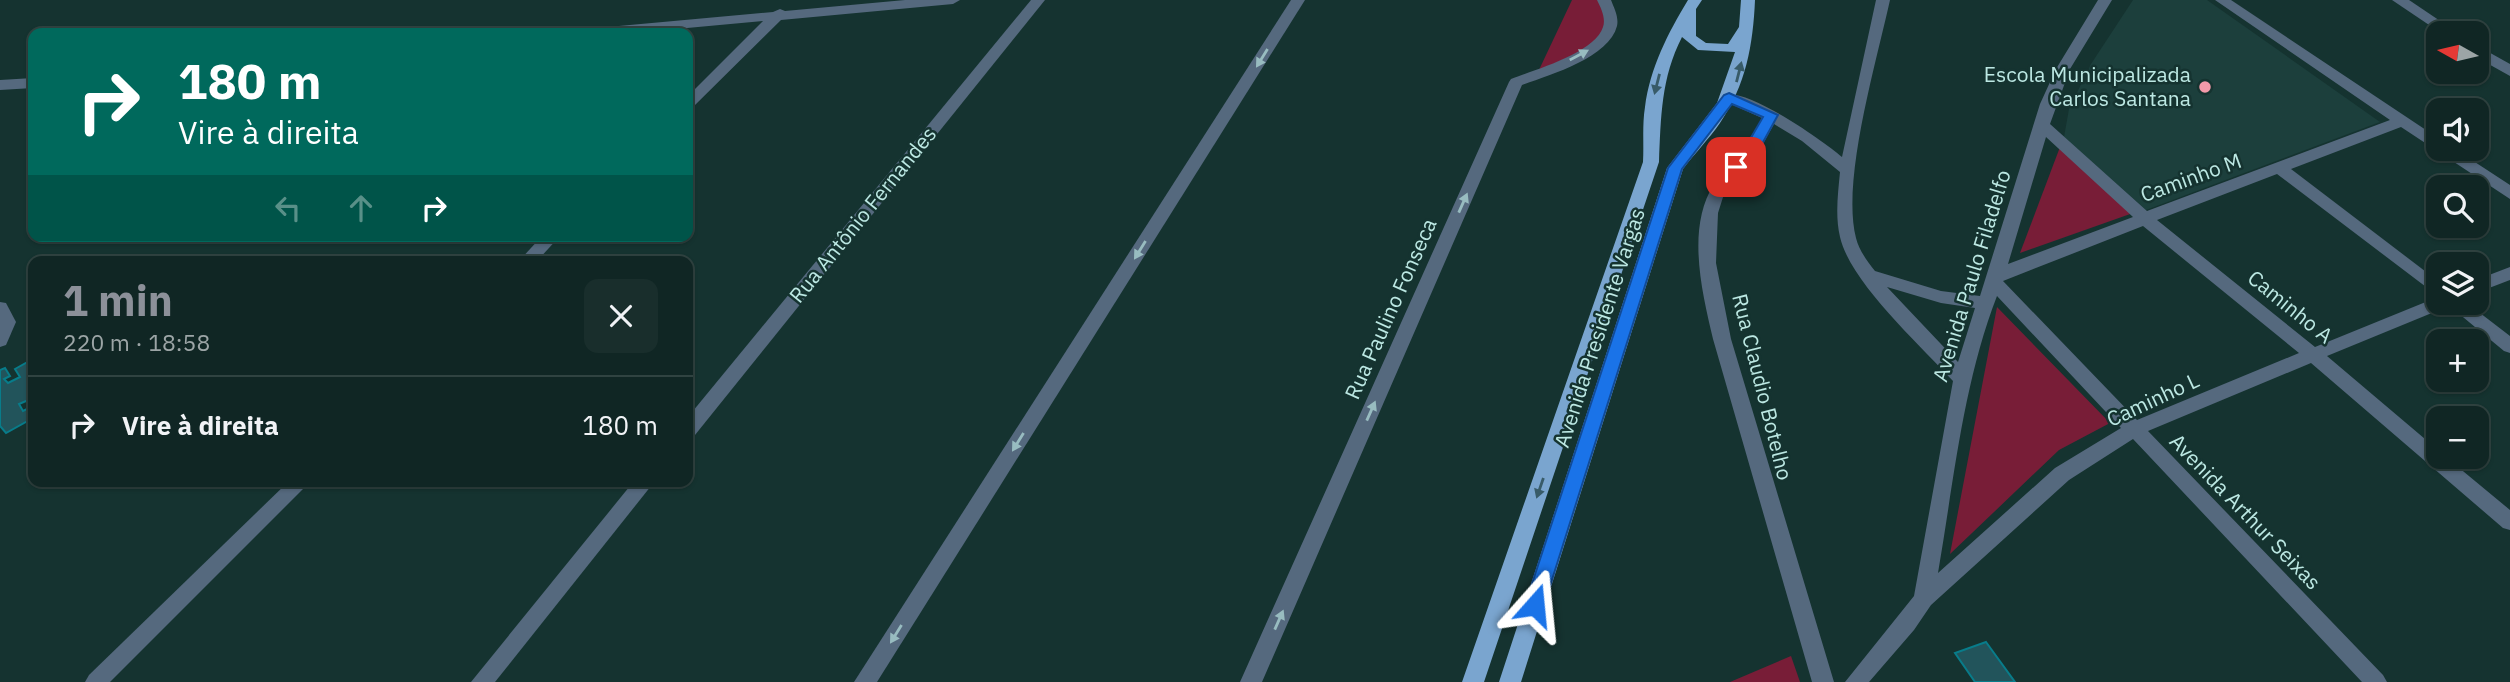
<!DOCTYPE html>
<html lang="pt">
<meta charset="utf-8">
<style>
body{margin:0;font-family:"IBM Plex Sans",sans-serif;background:#192e2c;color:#f1f3f6;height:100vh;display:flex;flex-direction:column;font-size:26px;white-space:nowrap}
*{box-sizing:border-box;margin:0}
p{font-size:23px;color:#9ca5a6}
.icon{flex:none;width:38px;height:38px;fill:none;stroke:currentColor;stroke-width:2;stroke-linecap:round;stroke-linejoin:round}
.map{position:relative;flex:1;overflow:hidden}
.sheet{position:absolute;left:28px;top:256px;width:665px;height:231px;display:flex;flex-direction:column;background:#102624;border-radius:14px;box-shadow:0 2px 5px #0004,0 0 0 2px #304341}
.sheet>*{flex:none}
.guide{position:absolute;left:28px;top:28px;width:665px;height:214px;border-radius:14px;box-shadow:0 2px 5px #0004,0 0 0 2px #304341;background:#00695c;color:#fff;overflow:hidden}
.needle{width:46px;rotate:278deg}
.tools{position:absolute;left:2426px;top:21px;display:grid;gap:14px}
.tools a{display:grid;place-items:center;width:63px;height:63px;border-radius:14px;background:#102624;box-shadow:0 2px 5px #0004,0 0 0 2px #304341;font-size:35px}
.pin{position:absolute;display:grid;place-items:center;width:60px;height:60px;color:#fff;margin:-30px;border-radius:14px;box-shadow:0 4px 10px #0006}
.me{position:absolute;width:77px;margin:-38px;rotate:18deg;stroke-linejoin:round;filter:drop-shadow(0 0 5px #0008)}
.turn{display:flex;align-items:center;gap:24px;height:147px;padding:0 35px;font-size:32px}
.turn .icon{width:91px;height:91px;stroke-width:2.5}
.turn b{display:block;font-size:49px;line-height:60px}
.lanes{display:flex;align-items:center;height:66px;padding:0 35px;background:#0003;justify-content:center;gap:35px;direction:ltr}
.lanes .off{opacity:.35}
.round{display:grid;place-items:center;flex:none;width:74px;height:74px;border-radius:14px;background:#192e2c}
.overview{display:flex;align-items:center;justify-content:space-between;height:119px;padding:0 35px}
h1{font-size:42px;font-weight:800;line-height:52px;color:#8c9099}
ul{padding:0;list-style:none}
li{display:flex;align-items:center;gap:21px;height:98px;padding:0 35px;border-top:2px solid #304341}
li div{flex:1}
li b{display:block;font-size:26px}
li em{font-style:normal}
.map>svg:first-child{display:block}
.built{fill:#1c3f3c}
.green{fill:#781d37}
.building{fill:#22545b;stroke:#087c8a;stroke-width:2}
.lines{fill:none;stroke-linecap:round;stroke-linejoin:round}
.minor{fill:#55697e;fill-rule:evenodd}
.major{fill:#7aa5cf;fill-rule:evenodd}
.oneway{fill:#98bcc0}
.oneway2{fill:#385b68}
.route{fill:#1a73e8;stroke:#114b97;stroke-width:2}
.poi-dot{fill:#f39aaa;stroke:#153330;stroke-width:2.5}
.labels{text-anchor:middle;stroke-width:5;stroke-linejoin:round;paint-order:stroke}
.poi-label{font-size:21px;fill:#bce8e3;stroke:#153330;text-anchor:end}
.street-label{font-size:21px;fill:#bce8e3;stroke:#153330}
</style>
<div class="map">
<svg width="2510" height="682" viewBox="0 0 2510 682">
<rect width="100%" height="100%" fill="#153330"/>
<path class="built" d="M2133 0H2207L2380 122 2146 210 2064 137 2069 109 2091 64Z"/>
<g class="green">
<path d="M1572 0H1603L1608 15 1601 41 1538 72Z"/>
<path d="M2060 147 2133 213 2020 253Z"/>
<path d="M1997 307 2110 423 2059 450 1950 554Z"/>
<path d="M1791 656 1800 682H1730Z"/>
</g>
<g class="building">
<path d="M33 359V398L19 404 23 411 31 407 33 418 6 433 0 426V370L5 368 10 376 4 379 8 383 20 377 15 369Z"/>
<path d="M1986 642 2015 682H1975L1955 653Z"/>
</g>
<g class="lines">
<g class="minor">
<path d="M905 0H960L953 4 781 20 693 107 688 109V96L763 21 633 33H579L586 29 773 12 780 9 785 11Z"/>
<path d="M1031 0H1045L695 435 688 437V417Z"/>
<path d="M1291 0H1305L877 682H854Z"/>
<path d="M1597 0H1611C1614 8 1619 17 1617 26 1609 58 1549 75 1522 85L1262 682H1240L1509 82 1511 79C1534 70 1595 53 1603 27 1606 18 1601 8 1597 0Z"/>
<path d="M1876 0H1890C1877 60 1841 181 1856 238 1859 250 1867 261 1875 271L1941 291 1980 296 2040 104 2056 69 2098 0H2112L2070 69 2050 124 2147 211 2390 120 2215 0H2231L2438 138V149H2455L2510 185V199L2401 127 2291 169 2438 281V296L2277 174 2157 220 2315 347 2438 297V303H2467L2510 336V353L2504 351 2446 303 2444 308 2327 356 2438 450V457H2446L2510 510V530L2503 528 2311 363 2148 431 2383 675 2387 682H2362L2133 439 2069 480 1931 605 1914 630 1869 682H1845L1914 596 1953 381C1921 346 1850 282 1840 237 1835 216 1838 193 1840 172L1802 141 1774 124 1759 151 1724 194 1718 213 1716 263 1731 339 1834 682H1812L1713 339C1702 292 1686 228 1714 184 1729 160 1749 145 1762 118L1724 101 1722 98 1724 95C1748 88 1822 140 1842 157ZM2046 137 2133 217 2008 264ZM2143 226 2299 353 2137 420 2003 281ZM1887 287 1941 303 1975 308 1958 362ZM1997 296 2121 428 2055 468 1938 573C1954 480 1963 384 1997 296Z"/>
<path d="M2392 0H2409L2458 33H2441Z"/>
<path d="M2476 45 2510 64V76L2476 57Z"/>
<path d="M33 78V88L0 90V80Z"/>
<path d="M542 236H560L537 261H519Z"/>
<path d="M2510 267V280L2476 293V280Z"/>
<path d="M0 302 6 303 16 322 6 345 0 347Z"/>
<path d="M289 481H311L110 682H85L89 675Z"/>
<path d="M634 481H655L495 682H471Z"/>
</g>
<path class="major" d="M1688 0H1702L1696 9V36L1706 43 1728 44 1739 27 1741 0H1755C1753 45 1746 85 1720 123 1709 139 1695 153 1683 169L1521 682H1499L1667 168 1717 103 1735 52 1698 50 1682 37C1661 78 1661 117 1659 162L1484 682H1462L1643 162C1644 144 1642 125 1645 107 1650 68 1668 33 1688 0Z"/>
</g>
<defs><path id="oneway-solid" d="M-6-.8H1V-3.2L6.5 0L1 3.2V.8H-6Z" transform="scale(1.75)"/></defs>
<g class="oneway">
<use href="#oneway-solid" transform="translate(1579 55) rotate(-28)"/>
<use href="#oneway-solid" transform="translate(1262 58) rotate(122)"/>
<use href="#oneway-solid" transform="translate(1463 203) rotate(-66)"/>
<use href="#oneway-solid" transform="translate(1140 250) rotate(122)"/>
<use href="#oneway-solid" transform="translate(1371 411) rotate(-66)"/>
<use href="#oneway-solid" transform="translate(1018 442) rotate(122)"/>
<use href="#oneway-solid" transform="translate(1279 620) rotate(-66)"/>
<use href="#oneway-solid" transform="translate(896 634) rotate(122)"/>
</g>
<g class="oneway2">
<use href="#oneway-solid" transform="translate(1739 72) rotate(-76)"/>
<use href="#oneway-solid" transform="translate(1657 84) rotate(104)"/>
<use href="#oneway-solid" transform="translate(1540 488) rotate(109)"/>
</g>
<path class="route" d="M1729 93 1778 115 1756 155 1736 171 1729 167 1745 148 1763 117 1732 104 1682 169 1544 605 1541 611H1528L1525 605 1668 168 1724 95Z"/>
<circle class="poi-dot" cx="2205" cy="87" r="7"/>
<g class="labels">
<g class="poi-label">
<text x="2191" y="82">Escola Municipalizada<tspan x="2191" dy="24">Carlos Santana</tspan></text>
</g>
<g class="street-label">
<text transform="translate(2191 178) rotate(-20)" y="7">Caminho M</text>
<text transform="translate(863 215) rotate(-51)" y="7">Rua Antônio Fernandes</text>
<text transform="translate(1972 276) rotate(-73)" y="7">Avenida Paulo Filadelfo</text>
<text transform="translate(2290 307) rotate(39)" y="7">Caminho A</text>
<text transform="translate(1391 309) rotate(-66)" y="7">Rua Paulino Fonseca</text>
<text transform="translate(1600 328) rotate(-72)" y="7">Avenida Presidente Vargas</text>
<text transform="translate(1762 387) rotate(76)" y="7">Rua Claudio Botelho</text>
<text transform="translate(2153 400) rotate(-25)" y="7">Caminho L</text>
<text transform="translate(2245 512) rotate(46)" y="7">Avenida Arthur Seixas</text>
</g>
</g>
</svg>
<div class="tools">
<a><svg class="needle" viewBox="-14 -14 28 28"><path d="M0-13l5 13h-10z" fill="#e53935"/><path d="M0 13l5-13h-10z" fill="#9ca5a6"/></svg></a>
<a><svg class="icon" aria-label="sound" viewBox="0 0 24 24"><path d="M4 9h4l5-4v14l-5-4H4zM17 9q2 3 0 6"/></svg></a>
<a><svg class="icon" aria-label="search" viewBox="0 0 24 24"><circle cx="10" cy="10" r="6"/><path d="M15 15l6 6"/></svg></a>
<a><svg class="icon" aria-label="layers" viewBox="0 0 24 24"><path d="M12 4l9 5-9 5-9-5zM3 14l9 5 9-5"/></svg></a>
<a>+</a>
<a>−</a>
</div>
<div class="pin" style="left:1736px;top:167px;background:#d93025"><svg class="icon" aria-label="arrive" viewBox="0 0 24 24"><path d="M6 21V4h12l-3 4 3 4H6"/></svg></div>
<svg class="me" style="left:1535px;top:605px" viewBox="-20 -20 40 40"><path d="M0-17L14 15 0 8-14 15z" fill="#1a73e8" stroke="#fff" stroke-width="4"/></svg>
<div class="guide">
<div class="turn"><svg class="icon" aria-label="right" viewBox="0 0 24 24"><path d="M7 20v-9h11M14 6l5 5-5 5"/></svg><div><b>180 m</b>Vire à direita</div></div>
<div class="lanes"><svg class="icon off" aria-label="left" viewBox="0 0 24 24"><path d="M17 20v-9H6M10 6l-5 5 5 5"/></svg><svg class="icon off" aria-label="ahead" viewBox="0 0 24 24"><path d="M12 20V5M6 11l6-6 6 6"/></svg><svg class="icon" aria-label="right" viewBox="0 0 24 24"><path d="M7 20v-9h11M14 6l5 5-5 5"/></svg></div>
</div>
<section class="sheet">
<div class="overview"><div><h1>1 min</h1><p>220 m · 18:58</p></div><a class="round"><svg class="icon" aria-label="close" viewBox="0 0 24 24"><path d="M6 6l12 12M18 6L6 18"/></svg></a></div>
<ul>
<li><svg class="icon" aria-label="right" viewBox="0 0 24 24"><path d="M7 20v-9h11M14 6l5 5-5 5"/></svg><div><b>Vire à direita</b></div><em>180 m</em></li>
</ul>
</section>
</div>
